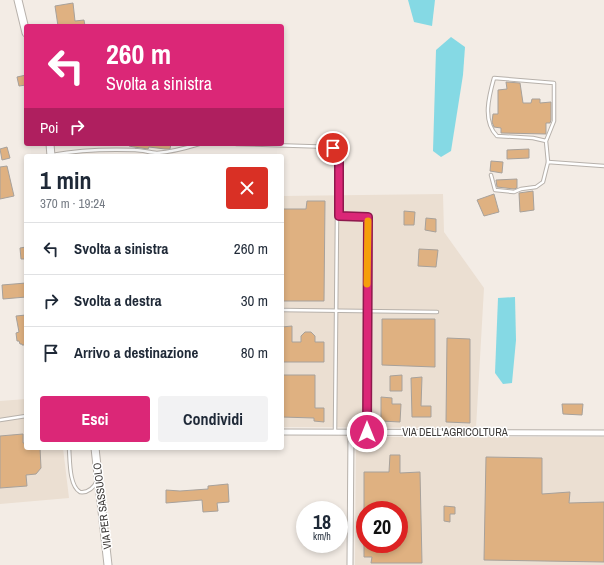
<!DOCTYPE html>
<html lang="it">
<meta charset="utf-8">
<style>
body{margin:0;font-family:"Archivo Narrow",sans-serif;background:#f2f2f3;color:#1f2937;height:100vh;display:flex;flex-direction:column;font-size:15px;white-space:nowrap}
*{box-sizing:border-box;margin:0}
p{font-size:13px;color:#747a83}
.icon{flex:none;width:22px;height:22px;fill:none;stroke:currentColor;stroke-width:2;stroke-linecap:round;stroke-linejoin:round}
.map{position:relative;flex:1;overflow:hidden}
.details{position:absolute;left:24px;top:154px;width:260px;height:296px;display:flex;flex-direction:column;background:#fff;border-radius:4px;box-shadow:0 2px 6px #0003}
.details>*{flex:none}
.hud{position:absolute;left:24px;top:24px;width:260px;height:122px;border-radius:4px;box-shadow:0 2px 6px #0003;background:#db2777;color:#fff;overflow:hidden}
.speed{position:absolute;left:296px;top:501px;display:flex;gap:8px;font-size:20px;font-weight:700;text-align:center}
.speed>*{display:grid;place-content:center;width:52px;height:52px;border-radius:50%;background:#fff;box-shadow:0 2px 6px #0003;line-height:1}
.speed small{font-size:10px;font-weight:400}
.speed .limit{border:6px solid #d22;background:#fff;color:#111}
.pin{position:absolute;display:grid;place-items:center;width:34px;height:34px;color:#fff;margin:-17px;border:2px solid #fff;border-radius:50%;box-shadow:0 1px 4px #0007}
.me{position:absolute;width:44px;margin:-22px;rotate:0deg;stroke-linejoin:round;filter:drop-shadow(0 0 3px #0008)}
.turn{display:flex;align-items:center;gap:14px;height:84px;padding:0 16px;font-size:18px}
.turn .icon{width:52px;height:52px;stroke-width:2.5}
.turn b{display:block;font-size:28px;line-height:34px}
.then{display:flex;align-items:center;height:38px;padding:0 16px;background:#0003;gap:8px;font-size:15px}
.round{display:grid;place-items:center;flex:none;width:42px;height:42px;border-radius:4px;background:#f2f2f3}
.head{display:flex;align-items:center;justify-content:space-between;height:68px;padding:0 16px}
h1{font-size:24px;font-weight:800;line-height:30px}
.button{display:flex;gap:8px;margin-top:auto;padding:8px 16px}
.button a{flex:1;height:46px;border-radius:4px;background:#db2777;color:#fff;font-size:16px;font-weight:800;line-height:46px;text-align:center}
.button a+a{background:#f2f2f3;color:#1f2937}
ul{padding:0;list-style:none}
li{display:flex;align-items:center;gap:12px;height:52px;padding:0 16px;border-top:1px solid #e0e1e3}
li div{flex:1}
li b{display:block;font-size:15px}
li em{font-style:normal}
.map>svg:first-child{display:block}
.built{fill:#ebdfd2;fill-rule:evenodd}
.water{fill:#85d9e4}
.building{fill:#dfb181;stroke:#a7a19b}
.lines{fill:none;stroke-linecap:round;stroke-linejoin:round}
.service-casing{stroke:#b7b1ab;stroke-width:4.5}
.minor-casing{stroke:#b7b1ab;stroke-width:7}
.secondary-casing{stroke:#b7b1ab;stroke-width:9}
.service{stroke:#fff;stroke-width:2.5}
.minor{stroke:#fff;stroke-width:5}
.secondary{stroke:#fff;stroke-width:7}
.route-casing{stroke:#8e194d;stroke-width:10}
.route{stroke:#db2777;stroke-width:7}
.slow{stroke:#f59e0b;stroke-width:7}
.labels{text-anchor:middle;stroke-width:3;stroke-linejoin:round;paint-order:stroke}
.street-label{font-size:11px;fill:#3d3a38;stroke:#fff}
</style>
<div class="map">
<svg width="604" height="565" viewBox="0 0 604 565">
<rect width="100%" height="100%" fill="#f3ece5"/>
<g class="built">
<path d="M443 194 444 232 484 288 476 428 282 427V196Z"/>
<path d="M26 399V448H63L69 498 0 504V401Z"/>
<path d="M356 437H604V565H355ZM365 510H399V544H365Z"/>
</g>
<g class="water">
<path d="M408 0H435L432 26 414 22Z"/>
<path d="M451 37 465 47 463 75 451 151 441 157 433 151 436 50Z"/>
<path d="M515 297 516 340 512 383 503 384 495 373 498 298Z"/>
</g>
<g class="building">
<path d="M73 3 75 21 84 20 85 26H58L55 6Z"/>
<path d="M26 75V85L19 86 17 77Z"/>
<path d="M506 82 520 83 523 103H531L532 99H540V103L551 102V120L550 123H546V134L501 133V128L494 127 492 122 493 114H498V90L507 89Z"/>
<path d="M129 144H171L170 149H165L149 147 148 149 134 147 129 146Z"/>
<path d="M7 147 10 158 2 160 0 149Z"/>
<path d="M529 149V158L507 159V150Z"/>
<path d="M491 161 503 162 502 173 490 171Z"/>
<path d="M7 166 14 196 0 199V167Z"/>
<path d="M517 179V188L514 189 497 187 496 180Z"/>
<path d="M533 191 534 210 520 212 519 193Z"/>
<path d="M494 194 499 212 484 216 477 200Z"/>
<path d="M307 201H325L324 301H282V209H306Z"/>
<path d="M404 211 415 212 414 225H404Z"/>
<path d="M426 218 436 219V232L425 230Z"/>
<path d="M26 247V259H21L20 248Z"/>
<path d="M419 249 438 250 436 267 418 266Z"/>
<path d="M26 283V297L3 299 2 285Z"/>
<path d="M26 315V345H22V344H20L19 341H17L16 333 19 332 16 316Z"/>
<path d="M382 319H435V367L382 365Z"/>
<path d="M292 326V342H301V336L305 332H311L315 336V342H324V362H282V327Z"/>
<path d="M447 338 470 339V423L446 422Z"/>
<path d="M282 375H315V408H324V422L314 421V418L282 417Z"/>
<path d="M402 375V391H390V376Z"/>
<path d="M422 377 421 406H431V417H412L411 378Z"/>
<path d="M381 397 392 398V404H401L400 422 381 421Z"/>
<path d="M562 404H583L582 415 563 414Z"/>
<path d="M23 434V443H26V448H40L41 468 36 474 26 475 27 486 0 488V436Z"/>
<path d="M390 455H400V473L420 472 422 563H371L372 557H364V544H399V510H364V472H389Z"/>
<path d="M486 457 542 458V494L570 492 569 503 604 502V562L484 560Z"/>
<path d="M228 484 229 502 217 503 218 511 203 512 202 500 166 503V490L180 491 208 489V486Z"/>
<path d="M444 506 455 507V514H450V522L444 521Z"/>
</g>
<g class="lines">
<defs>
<g id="service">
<path d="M546 141 554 121V83L494 78C489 96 482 121 497 136L533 138 546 141 548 162"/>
<path d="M236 144 333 147 339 156V216"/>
<path d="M52 155C79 150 108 149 135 150 143 150 150 153 157 153 172 152 186 148 199 144"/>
<path d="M491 175 495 190 514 192 521 189 536 187 543 182 548 162 604 166"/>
<path d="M282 310 437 312"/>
<path d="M0 420 26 416"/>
<path d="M335 432 337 216 367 217V432"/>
<path d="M69 448C70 460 69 486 80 492 88 493 93 489 97 481"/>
</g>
<g id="minor">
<path d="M282 432 604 433"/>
<path d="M350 565 351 432"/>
</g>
<g id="secondary">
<path d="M18 0 26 33"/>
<path d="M50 144 51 156"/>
<path d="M95 448 108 565"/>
</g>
</defs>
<use href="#service" class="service-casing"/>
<use href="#minor" class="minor-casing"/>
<use href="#secondary" class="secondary-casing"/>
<use href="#service" class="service"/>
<use href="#minor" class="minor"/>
<use href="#secondary" class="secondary"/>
</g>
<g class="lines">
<defs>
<path id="route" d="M333 148 339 156V216L368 217 367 432"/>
</defs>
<use href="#route" class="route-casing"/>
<use href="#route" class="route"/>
<path class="slow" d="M367 284 368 221"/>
</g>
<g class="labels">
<g class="street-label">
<text x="455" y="436">VIA DELL'AGRICOLTURA</text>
<text transform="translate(102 506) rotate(-97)" y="4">VIA PER SASSUOLO</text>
</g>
</g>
</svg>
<div class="speed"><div>18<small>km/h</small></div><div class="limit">20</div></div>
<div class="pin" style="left:333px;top:148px;background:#d93025"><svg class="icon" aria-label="arrive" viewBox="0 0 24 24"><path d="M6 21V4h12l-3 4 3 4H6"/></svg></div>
<svg class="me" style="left:367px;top:432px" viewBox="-20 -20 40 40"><circle r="17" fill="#db2777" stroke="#fff" stroke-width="3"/><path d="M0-11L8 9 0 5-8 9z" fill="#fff"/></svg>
<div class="hud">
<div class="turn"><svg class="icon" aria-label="left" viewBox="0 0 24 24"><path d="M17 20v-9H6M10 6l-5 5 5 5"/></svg><div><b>260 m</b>Svolta a sinistra</div></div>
<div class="then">Poi<svg class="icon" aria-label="right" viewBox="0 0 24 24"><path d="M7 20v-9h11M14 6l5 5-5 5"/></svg></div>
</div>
<section class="details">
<div class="head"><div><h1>1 min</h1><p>370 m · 19:24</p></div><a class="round" style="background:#d93025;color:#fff"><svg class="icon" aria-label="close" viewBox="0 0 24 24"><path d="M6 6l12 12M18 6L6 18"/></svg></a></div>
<ul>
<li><svg class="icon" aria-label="left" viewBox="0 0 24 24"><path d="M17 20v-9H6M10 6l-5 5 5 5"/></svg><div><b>Svolta a sinistra</b></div><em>260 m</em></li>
<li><svg class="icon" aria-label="right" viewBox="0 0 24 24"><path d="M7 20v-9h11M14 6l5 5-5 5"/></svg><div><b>Svolta a destra</b></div><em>30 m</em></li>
<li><svg class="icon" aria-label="arrive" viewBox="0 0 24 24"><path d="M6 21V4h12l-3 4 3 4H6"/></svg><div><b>Arrivo a destinazione</b></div><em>80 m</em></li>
</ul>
<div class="button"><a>Esci</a><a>Condividi</a></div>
</section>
</div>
